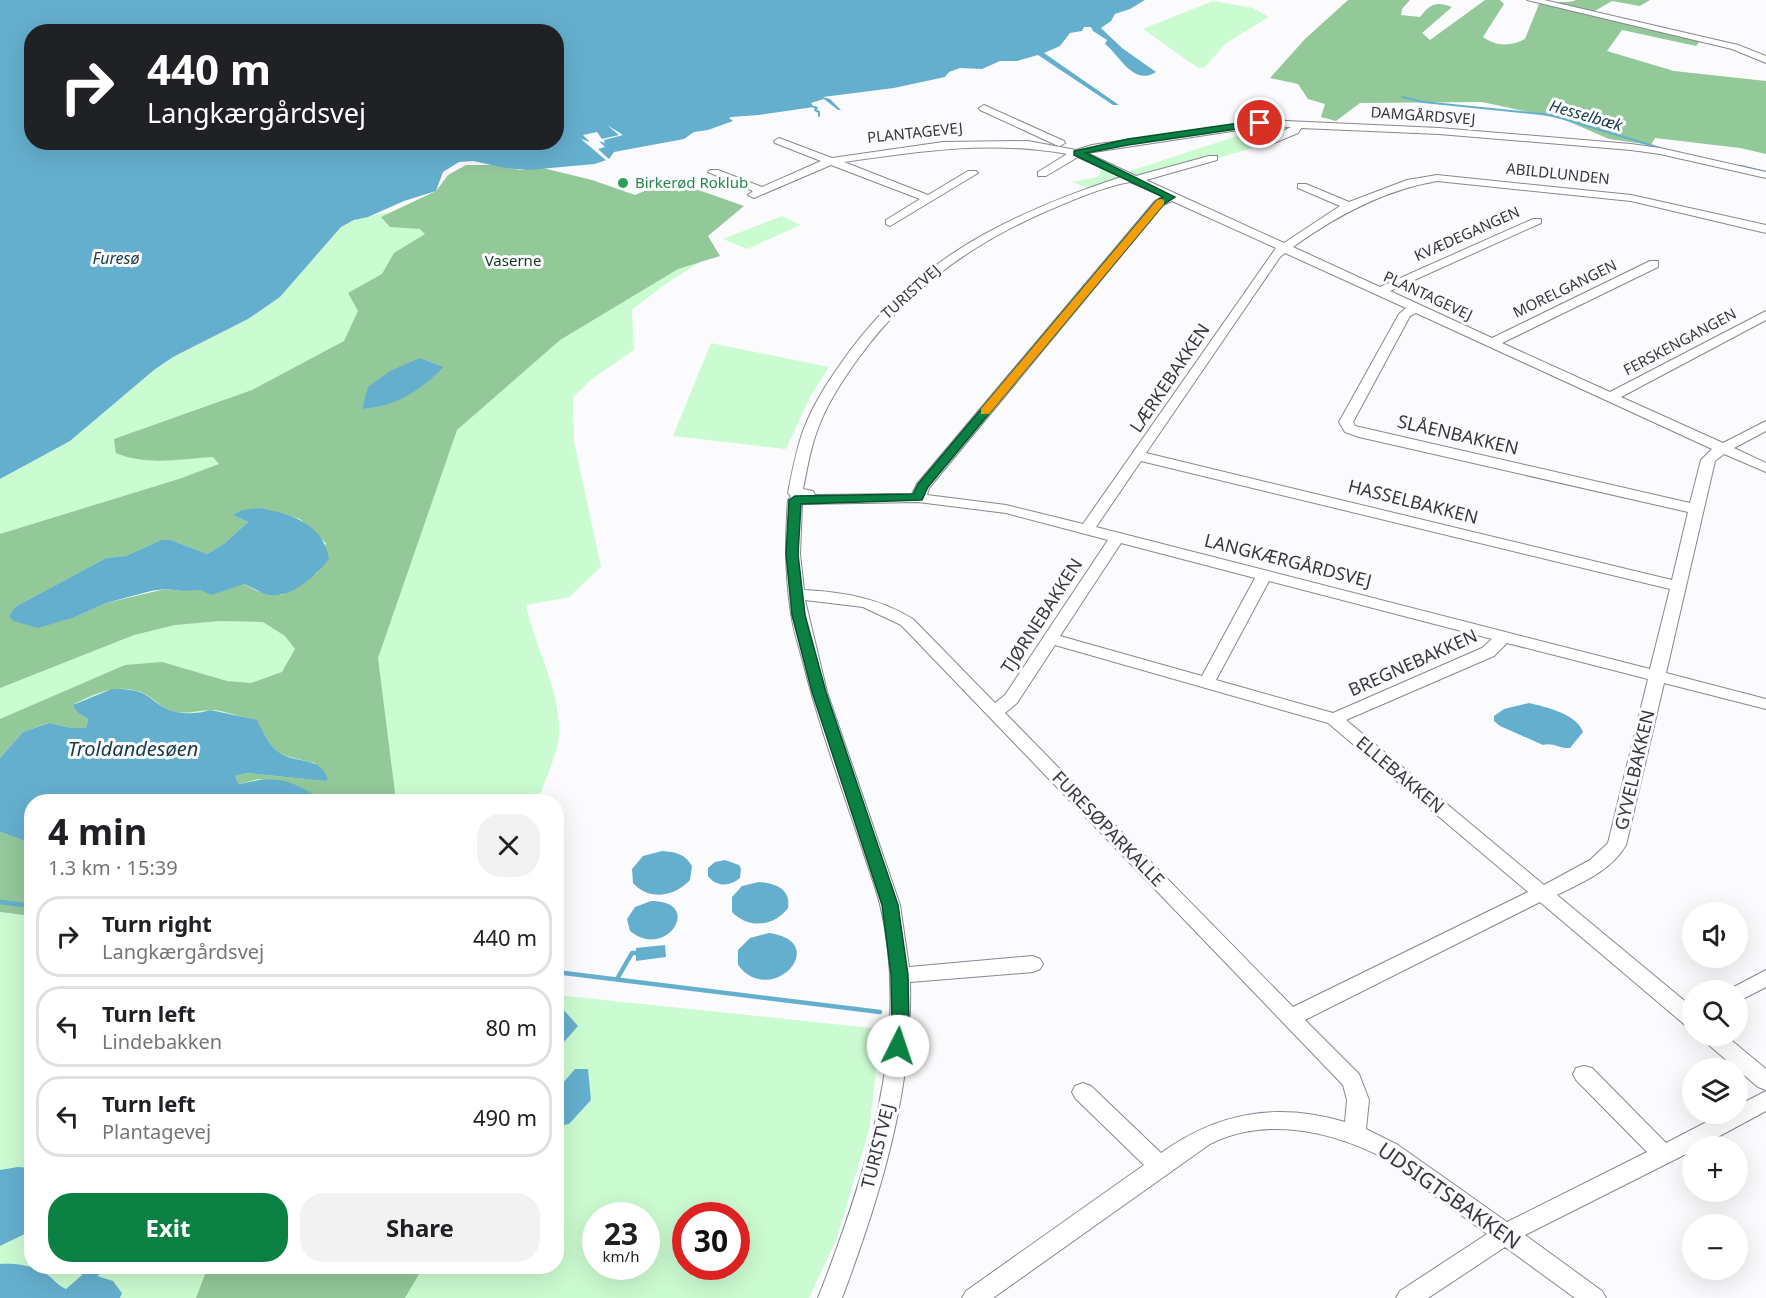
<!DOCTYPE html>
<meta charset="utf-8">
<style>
body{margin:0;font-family:"Noto Sans",sans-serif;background:#f2f2f2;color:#202124;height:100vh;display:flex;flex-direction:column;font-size:22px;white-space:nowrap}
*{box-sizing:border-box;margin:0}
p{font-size:20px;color:#757577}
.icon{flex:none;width:33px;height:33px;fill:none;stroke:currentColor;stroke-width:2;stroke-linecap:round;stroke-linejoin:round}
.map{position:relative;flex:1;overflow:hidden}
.drawer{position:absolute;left:24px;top:794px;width:540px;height:480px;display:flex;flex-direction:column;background:#fff;border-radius:24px;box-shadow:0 6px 24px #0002}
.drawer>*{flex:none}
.top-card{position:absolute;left:24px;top:24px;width:540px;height:126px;border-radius:24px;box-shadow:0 6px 24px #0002;background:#202124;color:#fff;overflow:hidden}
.controls{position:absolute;left:1682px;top:902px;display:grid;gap:12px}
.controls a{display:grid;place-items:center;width:66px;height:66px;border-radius:50%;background:#fff;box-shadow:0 6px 24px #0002;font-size:30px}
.speed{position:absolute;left:582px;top:1202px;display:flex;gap:12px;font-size:30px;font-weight:700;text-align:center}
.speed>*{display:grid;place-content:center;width:78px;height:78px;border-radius:50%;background:#fff;box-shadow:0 6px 24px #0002;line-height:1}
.speed small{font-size:15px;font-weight:400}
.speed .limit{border:9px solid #d22;background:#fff;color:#111}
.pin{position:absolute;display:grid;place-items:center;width:51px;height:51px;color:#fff;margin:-26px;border:3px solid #fff;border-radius:50%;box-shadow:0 2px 6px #0007}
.me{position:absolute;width:66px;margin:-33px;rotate:4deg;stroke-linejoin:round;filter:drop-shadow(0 0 4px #0008)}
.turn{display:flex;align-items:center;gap:21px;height:126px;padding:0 24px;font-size:27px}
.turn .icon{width:78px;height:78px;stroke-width:2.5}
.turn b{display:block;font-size:42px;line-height:51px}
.round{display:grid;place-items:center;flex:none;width:63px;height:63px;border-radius:24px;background:#f2f2f2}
.headline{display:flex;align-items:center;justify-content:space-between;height:102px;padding:0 24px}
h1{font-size:36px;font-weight:700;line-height:45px}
.action{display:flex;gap:12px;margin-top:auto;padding:12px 24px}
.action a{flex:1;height:69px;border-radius:24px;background:#0b8043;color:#fff;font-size:24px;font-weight:700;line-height:69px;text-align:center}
.action a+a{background:#f2f2f2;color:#202124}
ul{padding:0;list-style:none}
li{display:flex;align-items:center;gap:18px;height:81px;margin:0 12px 9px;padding:0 12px;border:3px solid #e0e0e0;border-radius:24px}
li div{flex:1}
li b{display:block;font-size:22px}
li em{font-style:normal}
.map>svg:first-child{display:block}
.green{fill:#cbfbd0;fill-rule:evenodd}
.forest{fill:#93c899;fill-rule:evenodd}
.water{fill:#65afce;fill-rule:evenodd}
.pier{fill:#fbfbfe}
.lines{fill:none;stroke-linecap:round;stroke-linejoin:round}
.stream-far1{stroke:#65afce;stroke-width:2}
.stream{stroke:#65afce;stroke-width:4.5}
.minor-casing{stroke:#858893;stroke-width:2}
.minor{fill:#fff;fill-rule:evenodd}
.route{fill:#0b8043;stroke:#07532c;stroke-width:1.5}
.slow{fill:#f59e0b}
.leisure-dot{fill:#2e9e5b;stroke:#fbfbfe;stroke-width:2}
.labels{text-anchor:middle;stroke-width:6;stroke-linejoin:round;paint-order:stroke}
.far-street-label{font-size:15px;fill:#37383d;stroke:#fbfbfe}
.far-leisure-label{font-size:15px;fill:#27864d;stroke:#fbfbfe;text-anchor:start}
.far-park-label{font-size:15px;fill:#113819;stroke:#fbfbfe}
.far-water-label{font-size:16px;font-style:italic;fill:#183b49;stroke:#fbfbfe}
.street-label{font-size:18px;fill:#37383d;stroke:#fbfbfe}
.water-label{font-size:20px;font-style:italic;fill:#183b49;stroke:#fbfbfe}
.near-street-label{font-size:21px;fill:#37383d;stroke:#fbfbfe}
</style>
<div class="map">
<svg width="1766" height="1298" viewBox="0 0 1766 1298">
<rect width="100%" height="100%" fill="#fbfbfe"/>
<g class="green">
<path d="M1213 1 1253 8 1269 17 1226 43 1205 67 1198 68 1143 29Z"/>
<path d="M1271 125 1294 126 1253 148 1218 158 1214 156 1138 177 1127 172Z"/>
<path d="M1102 168 1119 179 1091 189 1072 182 1098 177Z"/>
<path d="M399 210 708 257 664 285 632 310 634 350 592 379 573 397 574 441 601 567 569 597 526 605C535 648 561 690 559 735 559 751 543 784 538 801H335L23 732 0 758V479L70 441 154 370 173 357 248 319 280 297 341 227 357 219ZM106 558 318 572 289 592 9 615Z"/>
<path d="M782 216 801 225 747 249 723 239Z"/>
<path d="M711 343 829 367 810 397 786 449 673 436Z"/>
<path d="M0 912 32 916 31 1168 0 1170Z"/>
<path d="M557 995 881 1029 869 1130 837 1238 809 1298H405L424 1266H556L557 1050 578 1026 562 1008 557 1007ZM596 1215H646V1266H596ZM686 1215H736V1266H686Z"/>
<path d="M31 1231 32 1266H81L83 1274 67 1289C55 1284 53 1276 43 1272 30 1265 14 1264 0 1264V1246Z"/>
<path d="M112 1266H208L196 1298H120L122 1293 96 1276Z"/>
</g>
<g class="forest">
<path d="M1348 0H1410L1402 9 1401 15 1420 17C1430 4 1436 1 1452 7L1422 33 1430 40 1485 0H1500L1504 4 1483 37C1496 47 1512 46 1525 39L1539 4C1552 0 1568 4 1576 0H1650L1640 6 1612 1 1593 12 1700 41 1696 46 1622 30 1607 51 1674 71 1766 81V154L1740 148 1655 138 1651 145 1609 139 1565 120 1482 102 1360 103 1336 121 1321 117 1325 104 1308 99 1298 84 1270 78 1305 39Z"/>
<path d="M466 165H494L520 170 543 168 592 180 635 195 670 180 744 206 708 236 720 256 678 269 560 340 457 430 378 658 396 801 323 800 290 783 258 779 239 784 235 776 247 773 325 781 315 763C278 755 275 755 256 720 242 718 225 710 211 710 198 710 186 715 173 711 162 708 156 700 145 694 121 682 95 693 74 704L78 713 88 719 86 728H72L48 723 23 732 0 758V719L125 665 162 662 227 681 251 683 282 672 295 649 285 636 263 622 220 621 175 625 134 635 0 688V534L179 479 219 464 213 457C180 459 146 466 116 453L114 439 252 390 344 341 358 311 348 293 382 274 394 253 425 234 420 229 390 227 381 217 436 191 448 175ZM420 358 444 367C423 388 392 407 362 409L364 402ZM261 508 300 519 326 543 318 572 282 595 257 591 244 584 183 591 165 589 106 603 75 617 9 615 15 607 106 558 126 556 161 540H171L207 554 225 543 248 522 233 515Z"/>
<path d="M0 832 25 841H31V916L0 912Z"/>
<path d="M208 1266H424L405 1298H196Z"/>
</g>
<g class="water">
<path d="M0 0H1145L1130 9 1115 14 1111 21 1101 28 1122 48 1156 72C1133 87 1119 54 1105 44L1107 40 1093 31 1091 27H1084L1082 31 1070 33 1060 46 1044 53 1119 105H1113L1038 55 1017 61H1000L982 69 960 68 949 72 945 77 894 88 823 97 830 99 841 110H838L824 99 811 103 814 107 759 115 731 117 729 118 733 121 708 130 694 132 684 139 614 152 609 159 595 164 528 170 505 168 473 161 459 162 443 172 436 191 404 201 368 217 354 220 341 227 280 297 248 319 173 357 154 370 70 441 0 479ZM32 32H556V142H32Z"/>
<path d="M420 358 444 367C421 390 395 407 362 409L368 387 390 371Z"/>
<path d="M261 508C292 515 323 523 329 559 316 575 293 598 270 595 261 594 252 587 244 584L211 595 201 590 183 591 165 589 151 591 106 603 75 617 38 628 13 621 9 615 15 607 106 558 126 556 161 540H171L207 554 225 543 248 522 233 515 242 510Z"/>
<path d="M112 689C123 689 134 689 144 694 150 697 155 702 160 705 174 715 195 715 210 710L257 720C263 732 270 748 282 754 298 764 320 756 328 779L325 781 247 773 235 776 239 784C256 780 273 777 291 783 306 789 318 799 335 801H32L31 841H25L0 832V758L23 732 49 723 72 728H86L88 719 78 713 73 705Z"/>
<path d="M1529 703C1546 707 1577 714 1583 732L1570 748C1560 749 1553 742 1543 745L1500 726 1494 721V716L1504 709Z"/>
<path d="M662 851C676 852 685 854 692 866L690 880C674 897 649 901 633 883L632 869 643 856Z"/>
<path d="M725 860 739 865 741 869 740 878C730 887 716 887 708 876V868L715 862Z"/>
<path d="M759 882C775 883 791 889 788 908 774 927 748 929 732 912V897L742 886Z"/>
<path d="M651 901C705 901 666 961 630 931L627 919 635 907Z"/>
<path d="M769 933C833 942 771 1009 738 965V950L750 938Z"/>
<path d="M665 945 666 957 636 961V948Z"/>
<path d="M557 1007 562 1008 578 1026 557 1050Z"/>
<path d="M575 1069H588L591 1100 569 1124 557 1126V1090Z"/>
<path d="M18 1167 31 1168V1231L0 1246V1170Z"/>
<path d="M0 1264C14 1263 30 1265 43 1272 52 1276 55 1284 66 1289L82 1275 81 1266H112L97 1276 113 1281 122 1293 120 1298H0Z"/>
</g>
<path class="pier" d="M607 125 623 135 604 140 605 143 599 141 605 147 598 149 611 161 608 162 581 139 590 142 583 135 597 132 602 139 619 135Z"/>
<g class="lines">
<g class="stream-far1">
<path d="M1402 97 1423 102 1551 115 1660 148"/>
<path d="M814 107 817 108 815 110 819 112V116"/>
<path d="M1741 166 1766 172"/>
</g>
<g class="stream">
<path d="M0 902 32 906"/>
<path d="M556 972 880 1012"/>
<path d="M617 979 632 953H636"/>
</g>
<defs>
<g id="minor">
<path d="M1527 0H1544L1738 45 1766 56V63L1732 49Z"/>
<path d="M984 105 1064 141 1065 143 1060 146 1056 145 980 110 979 108Z"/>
<path d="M1265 120 1439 128 1631 144 1660 148 1766 172V178L1660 154 1631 150 1439 134 1301 128 1298 133 1267 146 1263 145V141L1291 127 1265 126 1087 153 1136 176 1209 156H1217V160L1146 180 1284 243 1340 206 1298 188V184H1306L1349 202 1407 180 1437 175 1631 195 1766 225V233L1631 201 1437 181C1384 190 1336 216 1293 247L1380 287 1533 219H1541V223L1390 291 1492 338 1650 261H1658V267L1502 343 1610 392 1766 311V320L1621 397 1723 443 1766 421V431L1734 448 1766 463V472L1724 454 1715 461 1666 673 1766 699V709L1664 683 1626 845C1612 870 1581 883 1557 895L1692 1007V1027L1685 1025 1540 902 1305 1020 1359 1074 1369 1100 1366 1129 1398 1145 1507 1222 1647 1152 1576 1080 1573 1074 1576 1068 1584 1066 1592 1068 1666 1143 1724 1113H1737V1106L1766 1091V1111L1701 1146H1692V1151L1525 1235 1602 1291 1606 1298H1575L1505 1247 1428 1298H1396L1400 1291 1487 1234 1382 1157C1331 1131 1265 1116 1210 1144L993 1298H962L966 1291 1144 1165 1075 1098 1072 1092 1075 1086 1083 1083 1091 1086 1161 1153C1218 1112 1277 1102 1345 1122L1347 1100 1343 1085 901 625 863 607 805 600 827 692 900 905 909 967 1033 956 1040 959 1043 964 1040 969 1033 972 910 982C913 1091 880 1197 842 1298H818C866 1176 912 1036 880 904 875 885 868 867 862 848 841 786 819 725 803 662 799 646 793 630 791 613 785 575 785 538 788 500L791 496 788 493C792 472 796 451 803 431 814 401 833 374 852 348 923 255 1012 213 1121 177L1078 157 1046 176H1038V172L1067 154C990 140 921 151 844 162L928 195 968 171H976L978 173 890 226 886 224V220L920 199 831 165 754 198 748 195 753 191 708 172 710 170H718L762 187 821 161 775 143 774 141 779 138 832 158 943 142 1028 141 1076 150 1092 145ZM1130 182 1163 196 1155 201 917 484 912 494 815 495 813 491 803 489C807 470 810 450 817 431 826 405 843 379 860 356 909 290 965 248 1040 214 1068 202 1101 187 1130 182ZM1172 201 1276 248 1083 524 1006 505 927 495 929 488 1163 205ZM1285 253 1406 308 1399 314 1339 422 1345 432 1359 437 1688 512 1672 580 1146 453 1280 257ZM1416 313 1712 449 1701 460 1690 503 1355 426 1353 422 1410 316ZM1141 461 1670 589 1650 669 1096 527ZM918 502 1006 513 1108 540 1005 695 995 703 913 619C879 598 843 592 804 590L800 554 802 504ZM1121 543 1255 578 1202 676 1060 636ZM1269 581 1492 639 1482 648 1333 713 1216 680ZM1507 643 1648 679 1608 843 1590 860 1544 885 1346 720 1494 656ZM1055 645 1328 723 1528 892 1293 1007 1005 713 1017 703Z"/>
<path d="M1766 970V987L1737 1002V990L1730 989Z"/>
<path d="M1701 1035H1725L1766 1069V1090L1758 1087 1704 1041Z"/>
</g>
</defs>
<use href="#minor" class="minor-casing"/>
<use href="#minor" class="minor"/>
</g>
<path class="route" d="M1260 120 1265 123 1264 125 1128 145 1086 153 1175 197 1163 205 928 487 922 500 801 504 798 554 805 615 826 692 898 905 908 975 909 1025 905 1051 898 1053 892 1051 890 1046 892 1025 891 975 882 905 812 692 792 615 786 554 789 500 795 496 913 494 918 484 1156 201 1163 197 1074 155V151L1128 139Z"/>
<path class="slow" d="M1161 199 1164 200V204L989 414H981V409L1157 200Z"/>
<circle class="leisure-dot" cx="623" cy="183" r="6"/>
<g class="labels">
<g class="far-street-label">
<text transform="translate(1423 116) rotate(4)" y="5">DAMGÅRDSVEJ</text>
<text transform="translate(915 133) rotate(-6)" y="5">PLANTAGEVEJ</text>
<text transform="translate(1558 174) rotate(6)" y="5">ABILDLUNDEN</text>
<text transform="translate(1467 234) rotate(-24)" y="5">KVÆDEGANGEN</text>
<text transform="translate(1565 289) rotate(-26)" y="5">MORELGANGEN</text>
<text transform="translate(911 292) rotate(-42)" y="5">TURISTVEJ</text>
<text transform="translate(1428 296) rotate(25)" y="5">PLANTAGEVEJ</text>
<text transform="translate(1680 342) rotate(-28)" y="5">FERSKENGANGEN</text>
</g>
<g class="far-leisure-label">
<text x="635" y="188">Birkerød Roklub</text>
</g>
<g class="far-park-label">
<text x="513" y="266">Vaserne</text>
</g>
<g class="far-water-label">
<text transform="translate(1586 115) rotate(16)" y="6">Hesselbæk</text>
<text x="116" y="264">Furesø</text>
</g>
<g class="street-label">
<text transform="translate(1170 378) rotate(-56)" y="6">LÆRKEBAKKEN</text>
<text transform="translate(1458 435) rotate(13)" y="6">SLÅENBAKKEN</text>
<text transform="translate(1413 502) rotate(14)" y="6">HASSELBAKKEN</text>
<text transform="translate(1288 561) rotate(14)" y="6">LANGKÆRGÅRDSVEJ</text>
<text transform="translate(1042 616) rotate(-57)" y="6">TJØRNEBAKKEN</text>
<text transform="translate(1413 663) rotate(-24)" y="6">BREGNEBAKKEN</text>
<text transform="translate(1635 770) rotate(-77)" y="6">GYVELBAKKEN</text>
<text transform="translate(1400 775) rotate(40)" y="6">ELLEBAKKEN</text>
<text transform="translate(1108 829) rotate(46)" y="6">FURESØPARKALLE</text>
<text transform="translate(878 1146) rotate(-76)" y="6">TURISTVEJ</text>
</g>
<g class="water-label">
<text x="133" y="756">Troldandesøen</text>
</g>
<g class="near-street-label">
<text transform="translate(1449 1196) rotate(35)" y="7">UDSIGTSBAKKEN</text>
</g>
</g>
</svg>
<div class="controls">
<a><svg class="icon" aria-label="sound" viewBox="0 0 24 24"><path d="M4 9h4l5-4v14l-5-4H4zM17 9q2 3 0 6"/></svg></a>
<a><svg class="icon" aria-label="search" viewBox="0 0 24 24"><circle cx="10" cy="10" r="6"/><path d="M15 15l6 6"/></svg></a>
<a><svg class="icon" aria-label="layers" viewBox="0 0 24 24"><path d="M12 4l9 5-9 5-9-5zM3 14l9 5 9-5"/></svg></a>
<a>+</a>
<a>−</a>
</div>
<div class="speed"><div>23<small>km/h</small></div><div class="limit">30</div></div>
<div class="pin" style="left:1260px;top:123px;background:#d93025"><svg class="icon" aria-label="arrive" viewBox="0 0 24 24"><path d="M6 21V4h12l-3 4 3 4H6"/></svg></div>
<svg class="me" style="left:898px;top:1046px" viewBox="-20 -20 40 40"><circle r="19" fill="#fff"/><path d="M0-13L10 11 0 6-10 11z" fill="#0b8043"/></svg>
<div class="top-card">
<div class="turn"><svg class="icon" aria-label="right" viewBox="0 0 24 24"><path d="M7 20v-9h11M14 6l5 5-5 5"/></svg><div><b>440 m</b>Langkærgårdsvej</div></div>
</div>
<section class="drawer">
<div class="headline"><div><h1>4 min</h1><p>1.3 km · 15:39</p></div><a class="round"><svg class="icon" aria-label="close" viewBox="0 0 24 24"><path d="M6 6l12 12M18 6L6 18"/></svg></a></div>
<ul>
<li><svg class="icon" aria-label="right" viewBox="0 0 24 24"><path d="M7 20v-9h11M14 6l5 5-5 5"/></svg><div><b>Turn right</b><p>Langkærgårdsvej</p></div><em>440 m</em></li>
<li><svg class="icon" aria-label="left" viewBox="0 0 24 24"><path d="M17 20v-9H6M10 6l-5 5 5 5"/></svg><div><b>Turn left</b><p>Lindebakken</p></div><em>80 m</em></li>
<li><svg class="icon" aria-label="left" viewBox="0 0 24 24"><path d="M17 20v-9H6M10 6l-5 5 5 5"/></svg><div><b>Turn left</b><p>Plantagevej</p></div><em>490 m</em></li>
</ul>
<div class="action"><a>Exit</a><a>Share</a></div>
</section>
</div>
